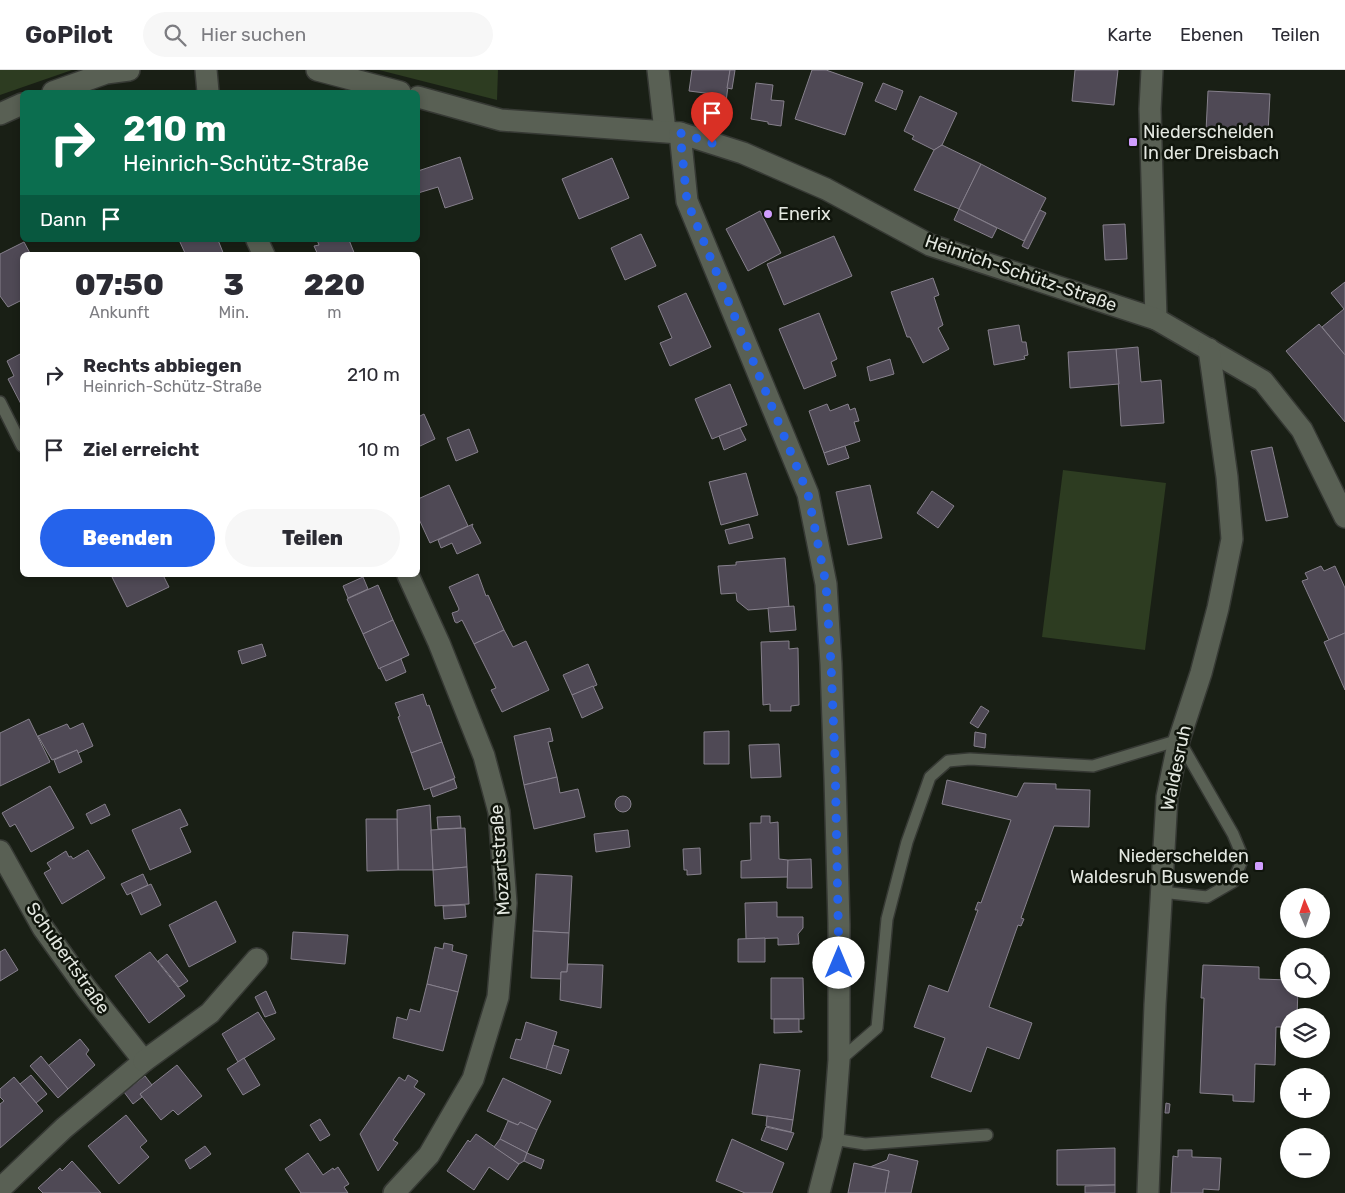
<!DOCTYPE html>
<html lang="de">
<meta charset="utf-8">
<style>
body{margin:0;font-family:Rubik,sans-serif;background:#f7f7f7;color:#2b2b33;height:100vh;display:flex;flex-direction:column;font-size:19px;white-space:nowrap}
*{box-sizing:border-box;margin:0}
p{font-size:16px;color:#7c7c81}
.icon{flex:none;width:28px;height:28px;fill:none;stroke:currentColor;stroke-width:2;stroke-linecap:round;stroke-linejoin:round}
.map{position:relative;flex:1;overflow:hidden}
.details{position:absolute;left:20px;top:182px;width:400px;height:325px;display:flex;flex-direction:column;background:#fff;border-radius:8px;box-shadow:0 2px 8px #0003}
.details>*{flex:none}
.guide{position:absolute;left:20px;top:20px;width:400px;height:152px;border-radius:8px;box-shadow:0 2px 8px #0003;background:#0b6e4f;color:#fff;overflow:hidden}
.needle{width:32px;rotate:358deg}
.tools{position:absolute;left:1280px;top:818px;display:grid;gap:10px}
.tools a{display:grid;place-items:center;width:50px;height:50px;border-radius:50%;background:#fff;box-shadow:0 2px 8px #0003;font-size:25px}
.pin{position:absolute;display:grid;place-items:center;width:42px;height:42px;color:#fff;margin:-51px -21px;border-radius:50% 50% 50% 0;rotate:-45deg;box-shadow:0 0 5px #0007}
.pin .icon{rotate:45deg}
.me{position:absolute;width:55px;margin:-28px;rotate:0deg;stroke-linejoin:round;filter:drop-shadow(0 0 4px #0008)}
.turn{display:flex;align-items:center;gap:18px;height:105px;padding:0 20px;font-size:22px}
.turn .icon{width:65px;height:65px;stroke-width:2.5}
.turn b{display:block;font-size:35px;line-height:42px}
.then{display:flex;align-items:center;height:48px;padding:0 20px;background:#0003;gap:10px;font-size:19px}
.eta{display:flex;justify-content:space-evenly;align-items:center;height:85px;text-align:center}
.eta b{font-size:30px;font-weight:800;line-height:35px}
.primary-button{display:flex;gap:10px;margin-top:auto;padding:10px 20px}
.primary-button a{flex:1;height:58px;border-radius:30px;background:#2563eb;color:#fff;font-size:20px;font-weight:800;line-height:58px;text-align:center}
.primary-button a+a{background:#f7f7f7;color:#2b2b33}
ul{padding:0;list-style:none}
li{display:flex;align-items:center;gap:15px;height:75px;padding:0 20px}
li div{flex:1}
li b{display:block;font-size:19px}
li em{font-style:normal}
header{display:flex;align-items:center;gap:30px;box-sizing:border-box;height:70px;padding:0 25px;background:#fff;border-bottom:1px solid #e1e1e2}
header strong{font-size:24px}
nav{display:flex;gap:28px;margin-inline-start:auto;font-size:18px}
.search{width:350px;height:45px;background:#f7f7f7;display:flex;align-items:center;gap:12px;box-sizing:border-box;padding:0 18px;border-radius:28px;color:#7c7c81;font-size:19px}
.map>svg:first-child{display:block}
.green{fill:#2d3c21}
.building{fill:#4f4955;stroke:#86808c}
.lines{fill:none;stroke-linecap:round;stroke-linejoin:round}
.lane-casing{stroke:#363934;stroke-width:14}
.street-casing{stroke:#363934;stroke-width:24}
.lane{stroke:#596054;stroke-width:11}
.street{stroke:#596054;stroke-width:21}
.route{stroke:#2563eb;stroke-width:9;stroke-dasharray:0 16.2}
.poi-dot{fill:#d09dfe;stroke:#10150c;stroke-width:2}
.labels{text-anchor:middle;stroke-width:5;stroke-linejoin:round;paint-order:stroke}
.poi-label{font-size:18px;fill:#e4e8e1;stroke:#10150c;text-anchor:start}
.street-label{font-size:18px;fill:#e4e8e1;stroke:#10150c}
</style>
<header>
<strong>GoPilot</strong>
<div class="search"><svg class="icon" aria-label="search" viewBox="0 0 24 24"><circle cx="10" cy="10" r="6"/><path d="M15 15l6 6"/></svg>Hier suchen</div>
<nav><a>Karte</a><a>Ebenen</a><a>Teilen</a></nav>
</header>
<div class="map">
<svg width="1345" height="1123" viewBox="0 0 1345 1123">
<rect width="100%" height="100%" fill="#191f15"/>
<g class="green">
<path d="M0 0H72L0 25Z"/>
<path d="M379 0H498L497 30Z"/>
<path d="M1063 400 1166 413 1145 580 1042 567Z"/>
</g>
<g class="building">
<path d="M692 0H730L726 32 712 30 713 24 689 21Z"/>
<path d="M730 0H735L732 19 727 18Z"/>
<path d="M812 0H826L863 13 845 65 795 49Z"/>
<path d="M1075 0H1118L1114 35 1072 31Z"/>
<path d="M756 13 773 15 771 30 784 31 781 56 768 54V52L751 49Z"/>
<path d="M883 13 903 21 896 40 875 31Z"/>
<path d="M1208 21 1270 24 1268 63 1206 61Z"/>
<path d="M920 26 957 43 942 75 934 80 912 69 914 66 904 61Z"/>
<path d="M942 75 981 94 959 139 914 120 934 80Z"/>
<path d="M460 87 473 129 445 138 438 117 418 123V101Z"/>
<path d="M612 88 629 128 579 149 562 109Z"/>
<path d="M981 94 1046 128 1024 171 959 139Z"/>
<path d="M959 139 997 158 992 168 954 150Z"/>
<path d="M1040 140 1046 143 1028 179 1022 176Z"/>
<path d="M760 141 781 183 748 201 726 159Z"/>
<path d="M1125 154 1127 189 1105 190 1103 155Z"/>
<path d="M641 164 656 196 625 210 611 178Z"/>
<path d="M834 166 852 206 784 235 767 194Z"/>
<path d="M179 170H218L224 185H181L185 183Z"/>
<path d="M317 170H349L355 185H318L314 176 319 175Z"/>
<path d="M24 172 31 185H22V230L8 237 0 226V184Z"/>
<path d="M933 208 939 225 934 227 943 255 938 258 949 279 923 293 910 267H907L891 222Z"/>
<path d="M1345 212V285L1322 257 1344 239 1331 223Z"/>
<path d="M686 223 711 277 670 296 660 273 672 268 658 236Z"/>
<path d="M819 243 837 289 831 292 836 306 804 319 779 259Z"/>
<path d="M1319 254 1345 285V352L1286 281Z"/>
<path d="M1019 255 1022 272H1026L1028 285 1024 286 1025 289 994 295 988 260Z"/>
<path d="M1138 277 1141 312 1161 310 1164 353 1121 356 1116 279Z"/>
<path d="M1116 279 1119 314 1070 318 1068 282Z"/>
<path d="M22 283V336L8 309 14 306 7 291Z"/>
<path d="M890 289 894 304 870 311 867 297Z"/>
<path d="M730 314 747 355 712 369 695 329Z"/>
<path d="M827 334 830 341 848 334 850 340 855 338 859 351 854 352 860 371 824 383 809 341Z"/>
<path d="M424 344 435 369 418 377V347Z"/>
<path d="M740 358 746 370 724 380 719 366Z"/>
<path d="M469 359 478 382 456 391 447 368Z"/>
<path d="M845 376 849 388 828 395 824 383Z"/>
<path d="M1272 377 1288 447 1266 451 1251 381Z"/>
<path d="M746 403 758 445 721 455 709 412Z"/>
<path d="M449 415 468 456 430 473 418 447V429Z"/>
<path d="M870 415 882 468 848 475 836 422Z"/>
<path d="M932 421 954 436 938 458 917 443Z"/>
<path d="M473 454 472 456 481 473 457 484 452 473 441 478 438 470Z"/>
<path d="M749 454 753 468 729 474 725 460Z"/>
<path d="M785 488 789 537 748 540 737 531 736 523 721 524 718 496 736 495V492Z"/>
<path d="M1321 496 1324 501 1335 496 1345 518V563L1329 570 1302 511 1308 509 1305 503Z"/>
<path d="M478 504 486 526 488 525 504 560 474 574 462 550 457 553 455 552 452 543 458 541 459 539 449 517Z"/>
<path d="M111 505H163L169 517 127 537Z"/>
<path d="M363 507 368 519 348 528 343 516Z"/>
<path d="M378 515 393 550 363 564 347 529Z"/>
<path d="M794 536 796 560 770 562 768 538Z"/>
<path d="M393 550 409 585 379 599 363 564Z"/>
<path d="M504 560 513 577 526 571 549 620 502 642 491 620 496 618 474 574Z"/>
<path d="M1345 563V620L1324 572Z"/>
<path d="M789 571V579L798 578 799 635 791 636V641H770V634L763 635 761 572Z"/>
<path d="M262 574 266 586 242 594 238 581Z"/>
<path d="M401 589 406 602 386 611 380 598Z"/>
<path d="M588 594 597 615 572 625 563 605Z"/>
<path d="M593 616 603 638 582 648 572 625Z"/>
<path d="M423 624 427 636 429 635 442 672 411 683 398 647 400 646 395 633Z"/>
<path d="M981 636 989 641 978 658 970 653Z"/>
<path d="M29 649 50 692 0 716V663Z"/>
<path d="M83 653 93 676 78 683 77 680 52 690 38 666 67 654 70 659Z"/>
<path d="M550 658 553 671 548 672 557 707 524 715 514 666Z"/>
<path d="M729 661V694H704V662Z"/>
<path d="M975 662 986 664 985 678 974 676Z"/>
<path d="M442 672 455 708 424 720 411 683Z"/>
<path d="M779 674 781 707 751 708 749 675Z"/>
<path d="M77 680 82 692 59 703 54 690Z"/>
<path d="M557 707 560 723 578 719 585 747 534 759 524 715Z"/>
<path d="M454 709 457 718 433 727 430 718Z"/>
<path d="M947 710 1017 727 1024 713 1056 714V719L1090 720 1089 757 1054 756 1021 848 1024 849 1021 856 1018 855 989 937 1032 953 1019 989 987 977 971 1022 931 1007 945 968 914 957 929 915 948 922 978 840H975L978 832 981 833 1011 750 942 734Z"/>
<path d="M50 716 74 758 31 782 15 754 10 757 2 743Z"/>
<circle cx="623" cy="734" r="8"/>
<path d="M105 734 110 745 91 754 86 744Z"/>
<path d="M430 735 433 800H398L397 740Z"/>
<path d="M180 739 188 755 180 758 191 782 150 800 132 760Z"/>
<path d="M460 746 461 758 438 759 437 747Z"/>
<path d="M761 746H770V753L778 752 779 789 788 790V807L741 808V791L751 790 750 753H761Z"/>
<path d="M366 749H397L398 800 367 801Z"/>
<path d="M465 758 467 797 433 800 431 760Z"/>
<path d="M628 760 630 777 596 782 594 764Z"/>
<path d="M700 778 701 804 687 805V800H684L683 779Z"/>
<path d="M88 780 105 808 62 834 44 803 51 799 47 793 66 781 69 787 71 786 73 789Z"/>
<path d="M811 789 812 818H787L788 790Z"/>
<path d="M467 797 469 834 435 836 433 800Z"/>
<path d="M143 804 148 815 127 825 121 814Z"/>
<path d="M536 804 572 806 569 863 533 861Z"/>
<path d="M151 814 161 835 141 845 131 823Z"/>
<path d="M216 831 236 872 189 897 169 855Z"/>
<path d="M777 832V847H803V858L798 864 799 874 778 875V868L746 869 745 833Z"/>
<path d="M465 835 466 847 444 849 443 836Z"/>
<path d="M533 861 569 863 567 902H561V909L531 908Z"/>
<path d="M293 862 348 865 345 894 291 889Z"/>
<path d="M765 868V892H738V869Z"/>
<path d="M444 873 453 875 452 881 467 885 458 922 427 914 435 877 443 879Z"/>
<path d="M5 879 18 900 0 911V882Z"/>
<path d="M150 882 185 926 149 953 115 906Z"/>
<path d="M167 884 188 911 179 917 158 891Z"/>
<path d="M568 894 603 895 601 938 560 930 561 902H567Z"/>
<path d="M1203 895 1259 897V909L1289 910V919H1298L1297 946H1289V957H1276L1275 995 1255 994 1254 1032 1233 1031V1025L1200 1023 1204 928H1201Z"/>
<path d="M771 908H803L804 949H771Z"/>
<path d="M427 914 458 922 443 981 393 968 397 947 407 950 410 939 420 942Z"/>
<path d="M266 921 276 943 265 947 255 927Z"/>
<path d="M258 942 275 969 238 992 222 964Z"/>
<path d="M774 949H799V961H802V962L774 963Z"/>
<path d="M526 952 557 962 546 999 510 988 516 969 521 970Z"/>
<path d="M80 969 89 980 86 984 95 995 68 1019 48 996Z"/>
<path d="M553 975 569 980 561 1004 546 999Z"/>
<path d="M41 986 68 1019 58 1028 30 996Z"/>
<path d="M244 988 260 1015 243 1025 227 999Z"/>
<path d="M760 994 800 1000 793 1050 752 1044Z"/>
<path d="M177 995 202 1026 178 1045 173 1040 161 1050 140 1024Z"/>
<path d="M31 1005 47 1024 36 1033 20 1014Z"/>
<path d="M408 1005 418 1011 414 1017 425 1024 393 1070 398 1073 378 1101 360 1064 399 1007 405 1011Z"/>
<path d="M145 1006 152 1015 140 1024 142 1027 133 1034 124 1022Z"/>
<path d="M14 1007 43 1041 0 1078V1034L4 1031 0 1027V1019Z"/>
<path d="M503 1008 551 1031 537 1060 520 1052 518 1055 487 1041Z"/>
<path d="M1166 1033 1170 1034 1169 1043H1165Z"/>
<path d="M126 1045 147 1071 140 1077 149 1087 119 1114 88 1076Z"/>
<path d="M767 1046 793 1050 791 1062 766 1056Z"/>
<path d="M320 1049 330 1065 320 1071 310 1055Z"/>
<path d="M508 1051 518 1055 520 1052 537 1060 527 1083 500 1069Z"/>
<path d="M766 1057 794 1063 787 1080 761 1070Z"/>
<path d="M476 1064 519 1094 508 1110 489 1097 474 1120 447 1101 468 1070 470 1072Z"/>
<path d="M500 1069 527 1083 524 1091 519 1094 494 1077Z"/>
<path d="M732 1069 784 1093 772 1123H745L716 1111Z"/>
<path d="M205 1076 211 1084 190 1099 185 1090Z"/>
<path d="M1115 1078V1115H1057V1080Z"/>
<path d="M1178 1080H1192V1087L1221 1088 1219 1120 1203 1119V1123H1171L1173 1086 1178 1087Z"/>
<path d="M308 1083 323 1105 333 1098 334 1100 338 1097 349 1114 344 1117 348 1123H301L285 1099Z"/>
<path d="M527 1083 544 1090 541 1099 524 1091Z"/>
<path d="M889 1084 918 1091 911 1123H885L889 1101 870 1097 887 1090Z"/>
<path d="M72 1091 101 1123H43L38 1118 60 1098 62 1101Z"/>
<path d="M854 1093 889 1101 885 1123H848Z"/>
<path d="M1115 1115V1123H1085V1116Z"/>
</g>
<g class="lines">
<defs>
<g id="lane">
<path d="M0 332 22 376"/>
<path d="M840 990 877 958 887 849 907 772 930 707 948 691 970 689 1093 696 1179 670 1233 764 1243 788 1233 812 1207 827 1161 822"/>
<path d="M833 1069 865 1074 987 1065"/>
</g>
<g id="street">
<path d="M206 0 208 22"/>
<path d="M317 0 400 22"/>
<path d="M658 0 665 61"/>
<path d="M1152 0 1150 39 1156 249"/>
<path d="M53 22 106 3 129 0"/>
<path d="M418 27 501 50 680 63 743 83 826 119 930 175 1156 249 1263 311 1302 360 1345 447"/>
<path d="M0 44 22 34"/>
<path d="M680 63 687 131 808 424 826 514 831 594 835 708 839 854V990L833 1069 819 1123"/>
<path d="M257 170 264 185"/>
<path d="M0 781 43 858 86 918 144 991 64 1058 0 1119"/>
<path d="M144 991 210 943 257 889"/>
<path d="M394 1123 429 1085 473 1009 498 927 506 833 499 742 484 686 439 573 408 505"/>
<path d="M1148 1123 1155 935 1167 727 1179 670 1201 603 1218 538 1232 469 1227 407 1209 279"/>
</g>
</defs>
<use href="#lane" class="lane-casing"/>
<use href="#street" class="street-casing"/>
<use href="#lane" class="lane"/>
<use href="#street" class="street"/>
</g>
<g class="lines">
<path class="route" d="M712 73 680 63 687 131 808 424 826 514 831 594 835 689 839 893"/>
</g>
<g class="poi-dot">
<rect x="1128" y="67" width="10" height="10" rx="2.5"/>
<circle cx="768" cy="144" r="5"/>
<rect x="1254" y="791" width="10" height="10" rx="2.5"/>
</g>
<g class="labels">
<g class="poi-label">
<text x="1143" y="68">Niederschelden<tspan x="1143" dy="21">In der Dreisbach</tspan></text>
<text x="778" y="150">Enerix</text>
<text x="1249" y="792" text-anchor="end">Niederschelden<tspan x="1249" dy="21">Waldesruh Buswende</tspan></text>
</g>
<g class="street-label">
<text transform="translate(1021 203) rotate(19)" y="6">Heinrich-Schütz-Straße</text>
<text transform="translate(1176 698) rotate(-78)" y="6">Waldesruh</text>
<text transform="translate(500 790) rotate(-94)" y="6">Mozartstraße</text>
<text transform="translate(68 888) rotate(55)" y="6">Schubertstraße</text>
</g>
</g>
</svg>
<div class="tools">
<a><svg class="needle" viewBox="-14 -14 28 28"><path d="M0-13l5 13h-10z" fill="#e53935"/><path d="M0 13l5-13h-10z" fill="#7c7c81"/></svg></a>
<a><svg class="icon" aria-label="search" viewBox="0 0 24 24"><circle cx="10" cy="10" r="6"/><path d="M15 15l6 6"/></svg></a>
<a><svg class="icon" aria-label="layers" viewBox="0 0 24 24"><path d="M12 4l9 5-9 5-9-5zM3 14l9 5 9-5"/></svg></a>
<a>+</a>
<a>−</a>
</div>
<div class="pin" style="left:712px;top:73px;background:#d93025"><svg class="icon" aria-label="arrive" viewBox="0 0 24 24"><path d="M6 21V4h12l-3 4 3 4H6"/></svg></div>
<svg class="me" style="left:839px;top:893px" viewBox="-20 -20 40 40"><circle r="19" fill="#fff"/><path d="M0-13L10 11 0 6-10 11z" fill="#2563eb"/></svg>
<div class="guide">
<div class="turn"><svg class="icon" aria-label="right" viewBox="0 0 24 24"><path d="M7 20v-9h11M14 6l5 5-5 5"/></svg><div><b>210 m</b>Heinrich-Schütz-Straße</div></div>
<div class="then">Dann<svg class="icon" aria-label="arrive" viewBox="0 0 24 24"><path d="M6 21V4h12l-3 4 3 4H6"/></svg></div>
</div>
<section class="details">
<div class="eta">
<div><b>07:50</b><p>Ankunft</p></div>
<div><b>3</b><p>Min.</p></div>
<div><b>220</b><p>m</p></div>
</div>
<ul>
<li><svg class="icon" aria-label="right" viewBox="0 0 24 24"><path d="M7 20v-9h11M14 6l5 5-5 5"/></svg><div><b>Rechts abbiegen</b><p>Heinrich-Schütz-Straße</p></div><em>210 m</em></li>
<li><svg class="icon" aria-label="arrive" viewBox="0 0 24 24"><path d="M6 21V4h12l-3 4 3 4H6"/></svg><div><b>Ziel erreicht</b></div><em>10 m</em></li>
</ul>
<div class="primary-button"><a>Beenden</a><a>Teilen</a></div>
</section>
</div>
